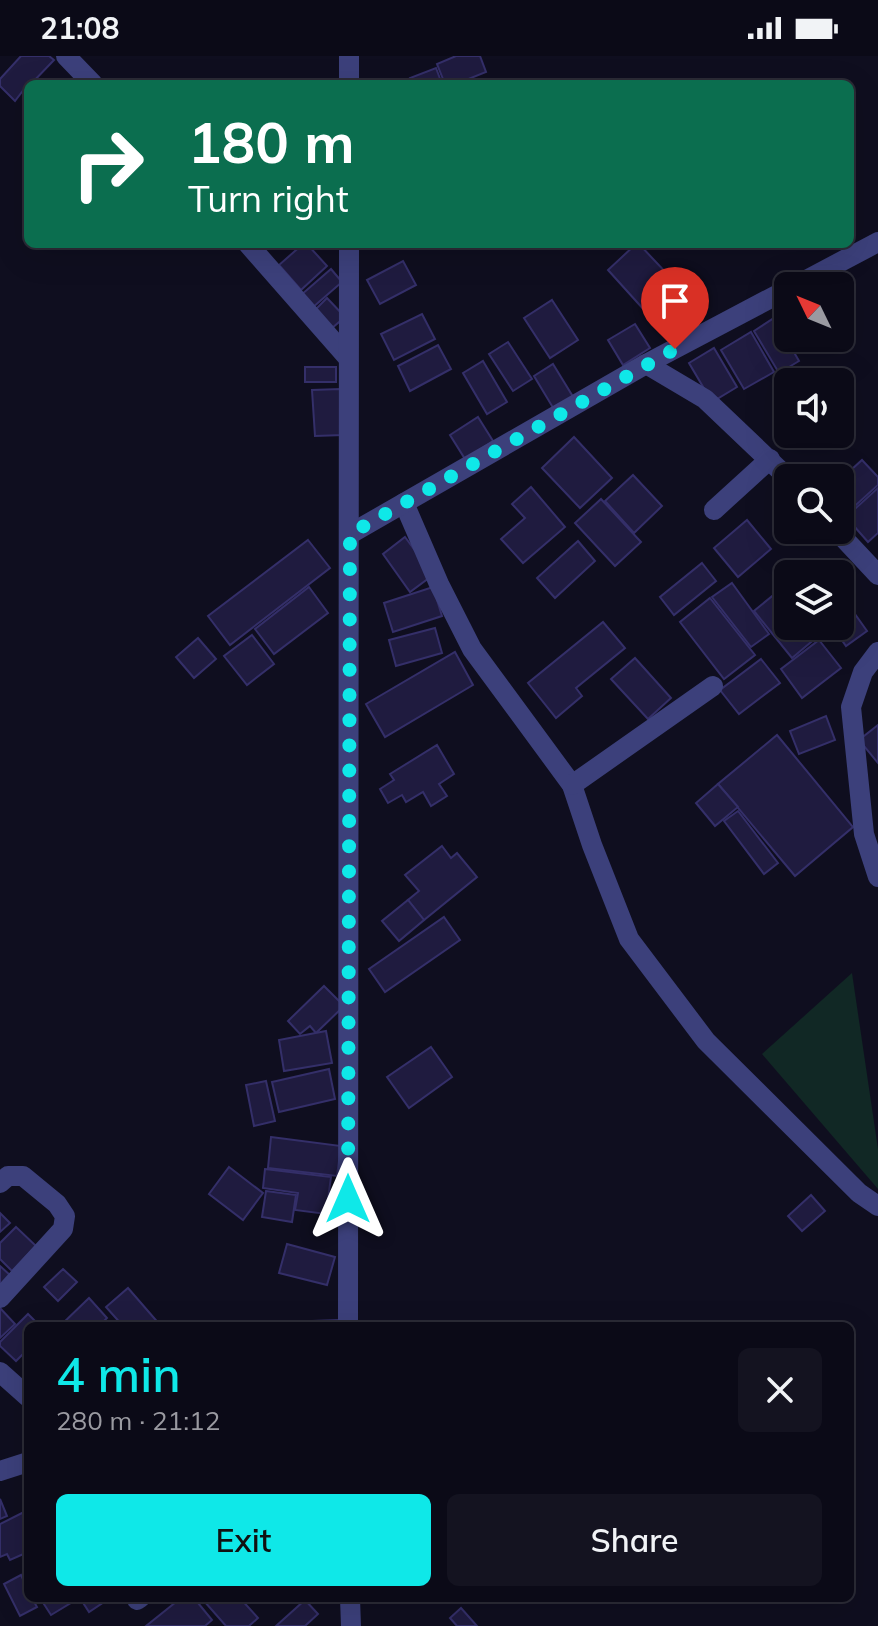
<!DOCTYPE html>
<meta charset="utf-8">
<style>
body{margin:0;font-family:Mulish,sans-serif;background:#141320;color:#f1f3f6;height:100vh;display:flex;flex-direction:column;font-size:30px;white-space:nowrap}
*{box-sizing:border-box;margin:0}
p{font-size:26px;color:#9a9aa1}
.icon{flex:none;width:44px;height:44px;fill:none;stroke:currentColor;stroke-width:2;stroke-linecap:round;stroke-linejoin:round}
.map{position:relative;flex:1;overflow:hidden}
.details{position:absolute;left:24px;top:1266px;width:830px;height:280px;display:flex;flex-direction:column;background:#0b0a17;border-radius:12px;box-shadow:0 8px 32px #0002,0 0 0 2px #2b2b36}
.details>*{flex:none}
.hud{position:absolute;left:24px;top:24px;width:830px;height:168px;border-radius:12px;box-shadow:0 8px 32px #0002,0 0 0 2px #2b2b36;background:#0b6e4f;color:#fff;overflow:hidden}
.needle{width:52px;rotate:313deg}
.controls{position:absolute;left:774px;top:216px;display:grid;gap:16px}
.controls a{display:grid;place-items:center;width:80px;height:80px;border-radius:12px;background:#0b0a17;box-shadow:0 8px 32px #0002,0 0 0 2px #2b2b36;font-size:40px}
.pin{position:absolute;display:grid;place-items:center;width:68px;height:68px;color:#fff;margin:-82px -34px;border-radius:50% 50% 50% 0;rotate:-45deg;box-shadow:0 0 8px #0007}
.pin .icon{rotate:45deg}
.me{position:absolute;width:88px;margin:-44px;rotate:0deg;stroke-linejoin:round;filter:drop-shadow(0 0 6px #0008)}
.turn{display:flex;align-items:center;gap:28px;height:168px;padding:0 32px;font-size:36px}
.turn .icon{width:104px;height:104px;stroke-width:2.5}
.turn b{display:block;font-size:56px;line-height:68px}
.round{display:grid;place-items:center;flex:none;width:84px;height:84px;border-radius:12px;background:#141320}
.overview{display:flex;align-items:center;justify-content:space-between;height:136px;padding:0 32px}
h1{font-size:48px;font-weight:600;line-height:60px;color:#0fe8e8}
.action{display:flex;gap:16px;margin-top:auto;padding:16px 32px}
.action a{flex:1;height:92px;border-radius:12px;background:#0fe8e8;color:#111;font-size:32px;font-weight:600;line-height:92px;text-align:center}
.action a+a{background:#141320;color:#f1f3f6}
.status{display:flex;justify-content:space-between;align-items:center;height:56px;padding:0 40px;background:#0b0a17;direction:ltr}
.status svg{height:22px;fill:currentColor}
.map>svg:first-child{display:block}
.green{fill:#112825}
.building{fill:#1f1b3f;stroke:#342f69;stroke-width:2}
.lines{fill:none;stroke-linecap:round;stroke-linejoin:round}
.minor{stroke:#3c407b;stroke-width:20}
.route{stroke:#0fe8e8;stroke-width:14;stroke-dasharray:0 25.2}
</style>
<div class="status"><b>21:08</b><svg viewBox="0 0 49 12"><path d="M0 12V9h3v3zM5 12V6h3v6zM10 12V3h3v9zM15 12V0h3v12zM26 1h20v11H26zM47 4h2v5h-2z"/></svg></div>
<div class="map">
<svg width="878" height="1570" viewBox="0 0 878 1570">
<rect width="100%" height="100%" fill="#0f0e1f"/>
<path class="green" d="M852 917 878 1093V1133L762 998Z"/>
<g class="building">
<path d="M21 0H49L54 4 31 28H28L15 45 0 30V23Z"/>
<path d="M456 0H480L486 16 456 28H445L437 8Z"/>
<path d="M436 12 442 28H412L410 22Z"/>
<path d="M303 188H307L327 210 301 234 279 209Z"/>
<path d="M636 188H639L686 238 655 266 608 214Z"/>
<path d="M403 205 416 229 380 248 367 224Z"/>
<path d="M331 213 342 226 312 252 301 239Z"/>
<path d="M327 242 345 261 332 272 315 254Z"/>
<path d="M552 244 578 284 550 302 524 262Z"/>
<path d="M422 258 435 283 394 304 381 278Z"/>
<path d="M774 262 799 305 779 317 754 275Z"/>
<path d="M635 268 650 292 623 309 608 284Z"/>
<path d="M751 276 774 316 744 333 721 294Z"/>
<path d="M508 286 532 323 513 335 489 298Z"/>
<path d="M438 289 451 313 410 335 398 310Z"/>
<path d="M714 292 737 331 712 346 689 307Z"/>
<path d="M483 305 507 346 487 358 463 317Z"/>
<path d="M553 308 575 344 555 355 534 320Z"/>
<rect x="305" y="311" width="31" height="15"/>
<path d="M340 333 343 379 315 380 312 334Z"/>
<path d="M478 361 493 385 465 403 450 379Z"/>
<path d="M574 381 612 422 580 452 542 412Z"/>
<path d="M862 404 878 421V429L846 458 840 451V424Z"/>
<path d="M633 419 662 450 634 477 605 445Z"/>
<path d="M531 431 565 471 523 507 501 483 525 462 512 448Z"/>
<path d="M878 432V477L868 486 846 461Z"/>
<path d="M601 443 641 486 615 510 575 467Z"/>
<path d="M747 464 771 493 738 521 714 492Z"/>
<path d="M405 481 433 519 410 536 383 498Z"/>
<path d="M308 484 330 512 230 589 208 560Z"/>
<path d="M578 485 595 505 555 542 537 522Z"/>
<path d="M702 507 716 525 674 559 660 541Z"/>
<path d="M732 527 769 578 751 591 712 541Z"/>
<path d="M788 527V570L829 571 792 602 754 555Z"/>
<path d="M309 531 328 557 274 598 255 573Z"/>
<path d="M433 531 442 560 393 576 384 547Z"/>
<path d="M710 542 755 599 724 623 680 566Z"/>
<path d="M850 551 867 575 846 590 832 570H840V558Z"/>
<path d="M603 566 625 592 576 632 582 640 556 662 528 627Z"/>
<path d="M435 572 442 597 396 610 389 584Z"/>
<path d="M252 579 274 608 247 629 224 600Z"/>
<path d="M198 582 216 603 194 622 176 601Z"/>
<path d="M819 584 841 612 802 642 781 613Z"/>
<path d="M455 596 473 629 385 681 366 648Z"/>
<path d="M635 602 671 642 648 663 611 623Z"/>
<path d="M761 603 780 627 739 658 720 634Z"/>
<path d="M826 660 835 684 799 698 790 675Z"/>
<path d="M878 669V707L859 684Z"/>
<path d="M777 679 853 771 795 820 718 728Z"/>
<path d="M437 689 454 718 439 728 447 740 431 750 423 736 406 746 402 739 388 747 380 733 394 724 390 718Z"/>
<path d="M718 728 738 751 715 770 696 747Z"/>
<path d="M738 755 778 807 764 818 724 765Z"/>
<path d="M442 790 451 802 457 797 477 821 424 864 408 844 419 835 405 819Z"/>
<path d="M408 844 424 864 399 885 382 865Z"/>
<path d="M444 861 460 884 385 936 369 913Z"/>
<path d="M324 930 344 950 316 977 310 970 300 978 288 965Z"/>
<path d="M326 975 332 1007 284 1015 279 984Z"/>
<path d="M431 991 452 1021 409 1052 387 1021Z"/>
<path d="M329 1013 335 1043 279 1056 272 1026Z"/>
<path d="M266 1025 275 1065 254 1070 246 1029Z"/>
<path d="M271 1081 341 1090 337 1120 268 1112Z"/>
<path d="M229 1111 263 1137 243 1164 209 1138Z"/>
<path d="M265 1113 331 1121 326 1158 295 1154 298 1137 263 1132Z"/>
<path d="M266 1135 296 1139 292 1166 262 1161Z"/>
<path d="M811 1139 825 1155 802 1175 788 1160Z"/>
<path d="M0 1157 10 1167 0 1176Z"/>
<path d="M16 1171 36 1190 12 1215 0 1203V1187Z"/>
<path d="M287 1188 335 1201 327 1229 279 1217Z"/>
<path d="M0 1210 11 1220 0 1231Z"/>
<path d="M63 1213 77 1226 58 1245 44 1231Z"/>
<path d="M128 1232 161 1270H123L106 1251Z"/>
<path d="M89 1242 107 1262 99 1270H60Z"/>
<path d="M0 1252 15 1268 0 1282Z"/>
<path d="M28 1258 40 1270H28V1293L16 1305 0 1290V1286Z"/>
<path d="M339 1264 340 1270H256V1267Z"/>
<path d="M0 1443 7 1460 0 1463Z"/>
<path d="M26 1455 28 1460V1496L10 1504 7 1498 0 1501V1468Z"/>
<path d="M21 1519 28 1534V1542H32L37 1551 20 1560 4 1528Z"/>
<path d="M40 1542H73L74 1545 51 1559Z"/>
<path d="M80 1542H110L89 1556Z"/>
<path d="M181 1542H194L212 1564 205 1570H146Z"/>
<path d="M207 1542H240L258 1562 249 1570H226L204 1545Z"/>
<path d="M305 1544 318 1558 305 1570H276Z"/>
<path d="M461 1552 477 1570H457L450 1562Z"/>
</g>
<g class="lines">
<g class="minor">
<path d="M66 0 93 28"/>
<path d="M349 28V0"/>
<path d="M248 188 348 302"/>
<path d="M795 230 878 186"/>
<path d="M646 308 705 343 788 422"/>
<path d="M404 447 439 528 472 593 572 729 592 789 629 883 706 985 859 1137 878 1150"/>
<path d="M714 454 770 403"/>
<path d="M836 474 878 519"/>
<path d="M350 478 646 308 788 233"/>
<path d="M878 596 863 616 851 651 864 778 878 821"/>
<path d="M572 729 713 630"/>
<path d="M0 1127 8 1120H23L57 1148 65 1160 63 1173 0 1242"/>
<path d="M348 1270 349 188"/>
<path d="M0 1316 28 1341"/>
<path d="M0 1415 28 1406"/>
<path d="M350 1542 351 1570"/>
<path d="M137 1544 140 1542"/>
</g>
</g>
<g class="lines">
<path class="route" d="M348 1143 350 478 675 293"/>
</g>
</svg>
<div class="controls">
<a><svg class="needle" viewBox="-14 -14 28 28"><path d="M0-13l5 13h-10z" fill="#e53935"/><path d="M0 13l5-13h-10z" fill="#9a9aa1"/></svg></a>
<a><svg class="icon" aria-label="sound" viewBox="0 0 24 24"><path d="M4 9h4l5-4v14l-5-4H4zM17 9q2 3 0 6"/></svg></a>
<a><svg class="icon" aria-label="search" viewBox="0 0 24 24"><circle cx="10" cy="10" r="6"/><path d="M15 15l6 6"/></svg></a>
<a><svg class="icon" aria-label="layers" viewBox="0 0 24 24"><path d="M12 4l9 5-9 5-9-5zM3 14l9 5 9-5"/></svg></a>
</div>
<div class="pin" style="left:675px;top:293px;background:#d93025"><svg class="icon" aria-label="arrive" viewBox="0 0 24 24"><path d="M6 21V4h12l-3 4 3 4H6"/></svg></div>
<svg class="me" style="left:348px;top:1143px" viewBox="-20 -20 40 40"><path d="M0-17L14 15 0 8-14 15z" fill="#0fe8e8" stroke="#fff" stroke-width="4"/></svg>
<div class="hud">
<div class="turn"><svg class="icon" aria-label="right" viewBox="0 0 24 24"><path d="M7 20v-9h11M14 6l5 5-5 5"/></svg><div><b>180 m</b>Turn right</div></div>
</div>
<section class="details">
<div class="overview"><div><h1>4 min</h1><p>280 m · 21:12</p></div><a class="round"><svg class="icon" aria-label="close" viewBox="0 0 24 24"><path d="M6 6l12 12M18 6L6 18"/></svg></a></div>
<div class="action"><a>Exit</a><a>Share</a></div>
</section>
</div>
